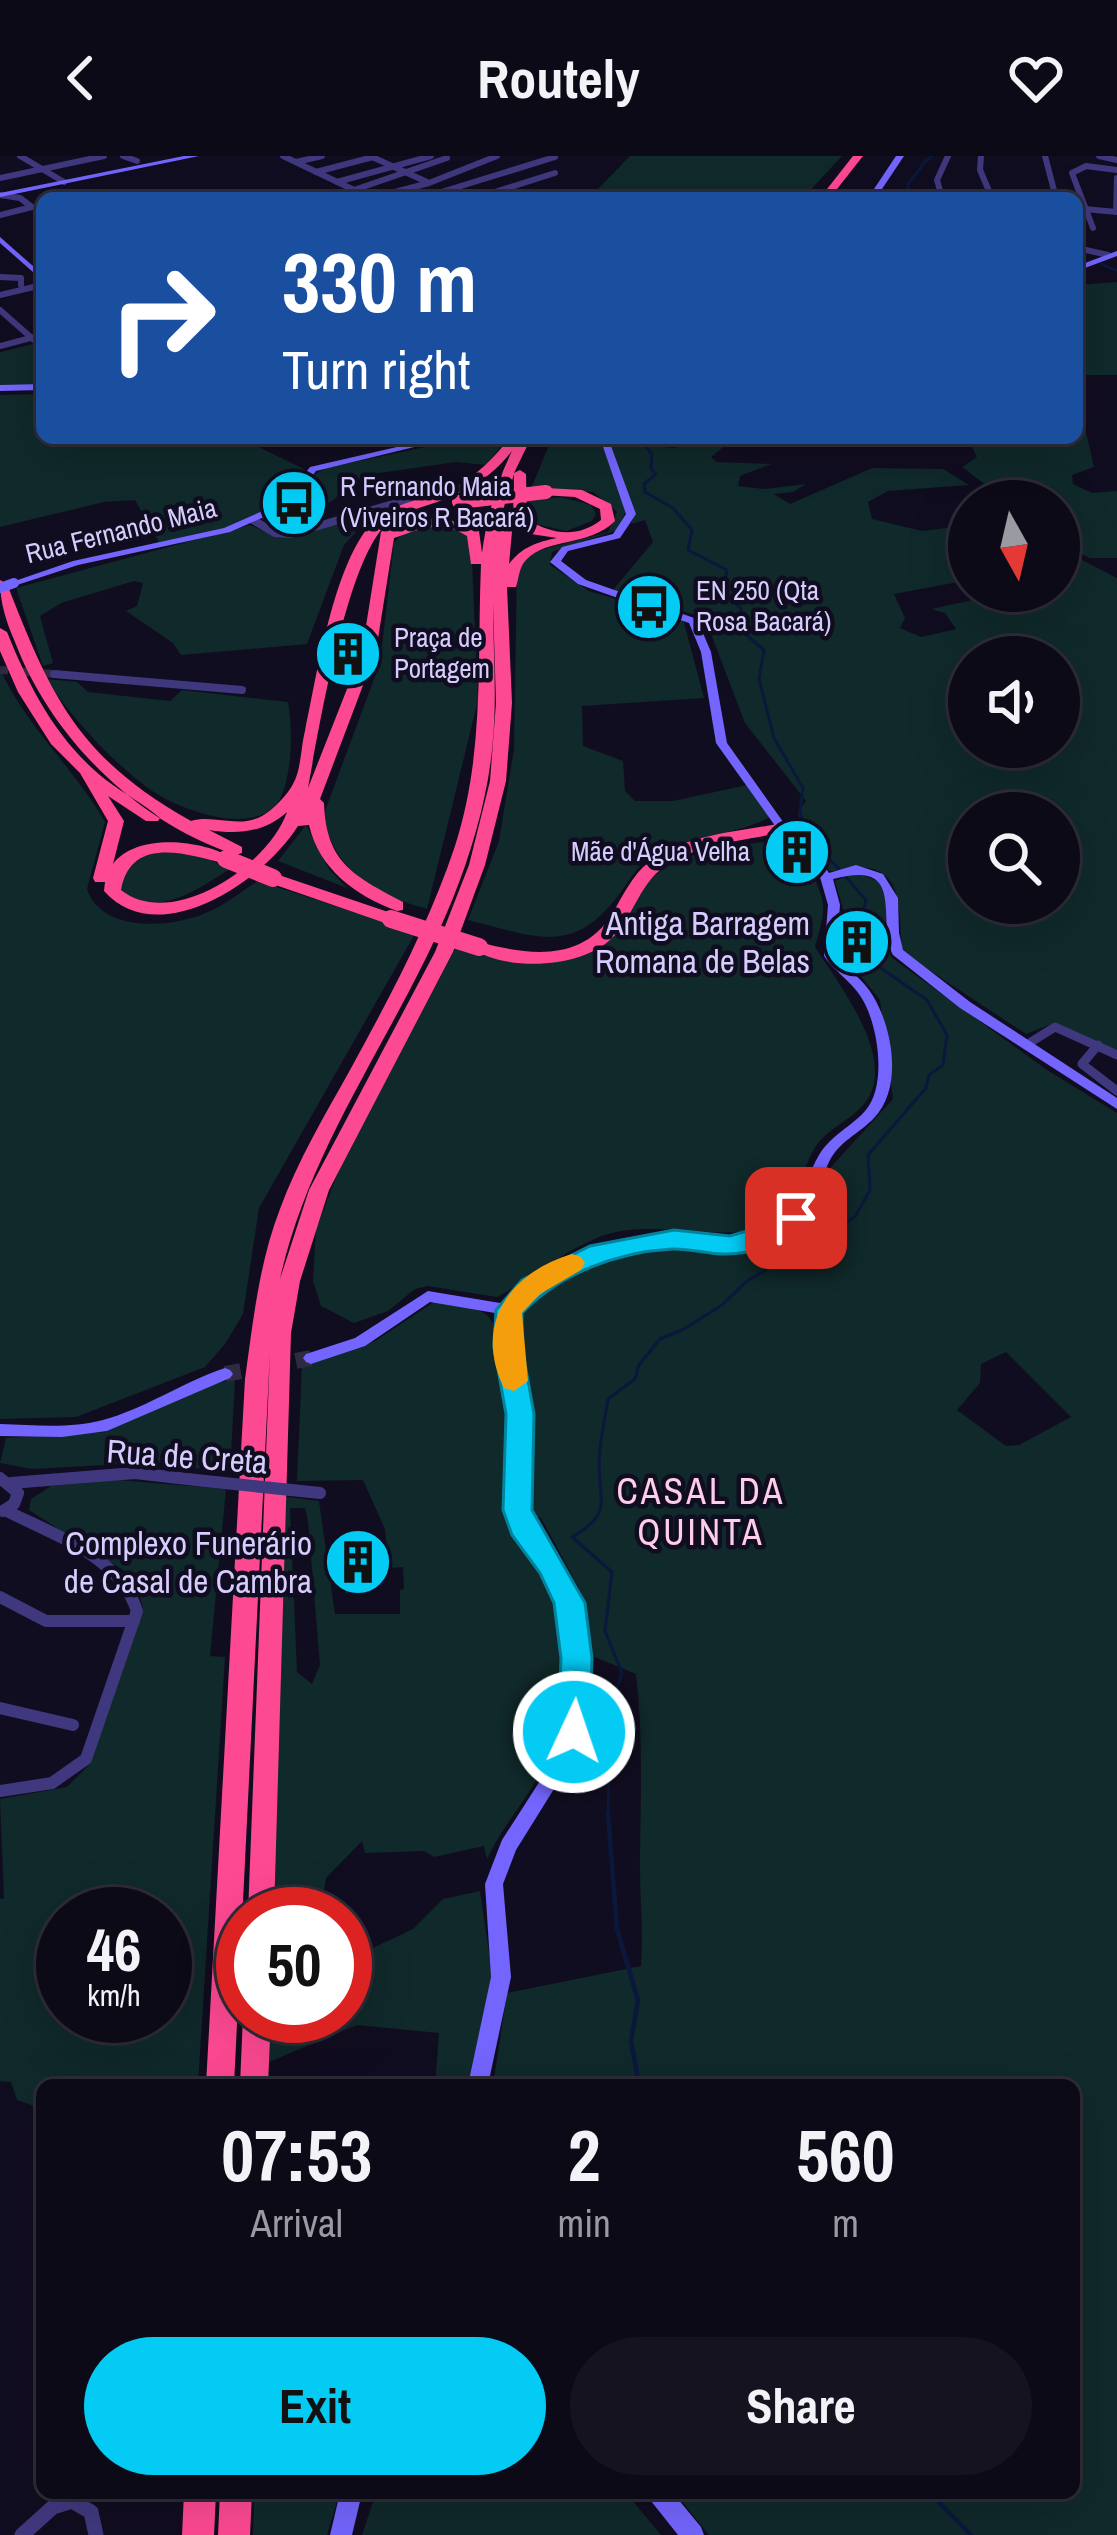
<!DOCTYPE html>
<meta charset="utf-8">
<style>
body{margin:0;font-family:"Archivo Narrow",sans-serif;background:#161321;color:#f1f3f6;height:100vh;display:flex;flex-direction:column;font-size:45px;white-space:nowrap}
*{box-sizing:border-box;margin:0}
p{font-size:39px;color:#9a9aa2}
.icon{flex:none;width:66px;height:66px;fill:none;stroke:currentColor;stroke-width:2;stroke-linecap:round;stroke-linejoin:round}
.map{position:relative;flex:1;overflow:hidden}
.side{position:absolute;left:36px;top:1923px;width:1044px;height:420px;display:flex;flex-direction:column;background:#0d0a18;border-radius:18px;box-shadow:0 12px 48px #0002,0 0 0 3px #2d2b37}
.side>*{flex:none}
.guide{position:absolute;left:36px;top:36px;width:1047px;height:252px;border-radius:18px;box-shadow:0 12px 48px #0002,0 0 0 3px #2d2b37;background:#1a4fa0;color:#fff;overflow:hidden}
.needle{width:78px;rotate:172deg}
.buttons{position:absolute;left:948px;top:324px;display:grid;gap:24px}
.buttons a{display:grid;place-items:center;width:132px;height:132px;border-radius:50%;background:#0d0a18;box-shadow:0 12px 48px #0002,0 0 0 3px #2d2b37;font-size:60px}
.speed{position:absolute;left:36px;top:1731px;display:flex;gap:24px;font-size:60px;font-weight:700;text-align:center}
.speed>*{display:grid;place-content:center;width:156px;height:156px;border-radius:50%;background:#0d0a18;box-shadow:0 12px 48px #0002,0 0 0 3px #2d2b37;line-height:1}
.speed small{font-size:30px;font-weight:400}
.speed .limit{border:18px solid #d22;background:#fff;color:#111}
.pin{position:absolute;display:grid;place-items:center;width:102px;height:102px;color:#fff;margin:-51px;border-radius:24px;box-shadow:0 6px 18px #0006}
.me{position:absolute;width:132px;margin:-66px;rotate:3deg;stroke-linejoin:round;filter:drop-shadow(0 0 9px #0008)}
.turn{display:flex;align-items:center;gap:42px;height:252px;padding:0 48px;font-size:54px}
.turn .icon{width:156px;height:156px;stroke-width:2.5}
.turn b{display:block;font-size:84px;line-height:102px}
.eta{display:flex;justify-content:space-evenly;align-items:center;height:204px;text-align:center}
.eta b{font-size:72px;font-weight:700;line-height:84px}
.cta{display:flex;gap:24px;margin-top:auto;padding:24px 48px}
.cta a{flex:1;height:138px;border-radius:72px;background:#03cbf4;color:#111;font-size:48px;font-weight:700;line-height:138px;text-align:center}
.cta a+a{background:#161321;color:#f1f3f6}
header{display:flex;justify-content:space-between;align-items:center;height:156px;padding:0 48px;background:#0d0a18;font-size:54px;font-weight:700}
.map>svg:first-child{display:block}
.green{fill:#10292a;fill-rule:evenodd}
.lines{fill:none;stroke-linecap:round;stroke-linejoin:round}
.stream-far1{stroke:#0a183c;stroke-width:3}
.stream{stroke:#0a183c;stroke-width:4.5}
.street-tunnel{stroke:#2f2a41;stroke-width:8;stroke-dasharray:8 3;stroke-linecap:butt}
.secondary-tunnel{stroke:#2f2a41;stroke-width:16;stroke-dasharray:16 8;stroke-linecap:butt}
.street-far4{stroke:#40387e;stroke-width:6}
.street-far3{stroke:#40387e;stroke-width:8}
.street-far2{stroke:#40387e;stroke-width:9}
.street-far1{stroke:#40387e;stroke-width:12}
.street{stroke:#40387e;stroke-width:15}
.secondary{fill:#7365fd;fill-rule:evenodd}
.highway{fill:#fd4992;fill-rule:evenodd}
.street-bridge{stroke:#40387e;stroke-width:12}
.secondary-bridge{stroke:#7365fd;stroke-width:10}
.highway-bridge-far1{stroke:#fd4992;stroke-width:14}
.highway-bridge{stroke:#fd4992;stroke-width:18}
.route{fill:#03cbf4;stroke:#02849f;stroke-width:3}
.slow{fill:#f59e0b}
.labels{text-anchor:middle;stroke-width:9;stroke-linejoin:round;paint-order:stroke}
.far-poi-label{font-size:27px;fill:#d6ccfe;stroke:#110d20;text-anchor:start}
.far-street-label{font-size:27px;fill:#d6ccfe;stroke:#110d20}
.poi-label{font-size:33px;fill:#d6ccfe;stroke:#110d20;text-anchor:end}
.street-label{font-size:33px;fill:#d6ccfe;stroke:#110d20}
.neighbourhood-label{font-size:36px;letter-spacing:3px;fill:#fecee9;stroke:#110d20}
</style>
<header><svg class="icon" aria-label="back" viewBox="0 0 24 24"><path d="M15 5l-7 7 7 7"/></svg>Routely<svg class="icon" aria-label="heart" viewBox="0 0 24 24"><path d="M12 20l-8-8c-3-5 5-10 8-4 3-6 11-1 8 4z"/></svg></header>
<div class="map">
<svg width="1117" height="2379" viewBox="0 0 1117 2379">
<rect width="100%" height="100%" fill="#110d20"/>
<g class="green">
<path d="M630 0H842L803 42H589Z"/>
<path d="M1117 126V219H1078L1077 129Z"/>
<path d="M42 186V228L0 230V196Z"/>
<path d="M42 238V282H240L304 313 297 320 274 323 278 331 295 330C271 373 194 380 150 389L159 386 135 344 104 346 0 371V239Z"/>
<path d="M1077 261 1083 263 1094 311 1072 319 1073 328 1092 337 1117 335V402H1090L1059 387V345H1007L962 311 977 301 972 291 959 282H1077Z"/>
<path d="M468 282H507L486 309 456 306 365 319 329 347 302 356 319 369 281 376 262 363 299 345 315 318 326 312Z"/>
<path d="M552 282H600L627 353 617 374 552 396 550 409 589 435 683 463 704 542 582 550 583 590 623 605 625 635 635 645H673L747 629 770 661C736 679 697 679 662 694 644 701 634 717 623 733 575 801 539 782 468 764L499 685 514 593 517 409 537 395 608 376 617 356 593 336 530 335Z"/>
<path d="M609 282H644L650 290 676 292 678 282H723L728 287 711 301 717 306 771 308 740 320 738 330 765 333 806 328 793 336 774 338 790 348 872 312 943 313 969 329 888 335 868 346 872 363 922 375 969 369V424L894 438 905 462 900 472 921 481 956 473 945 457 931 453 982 442 987 435H1016L1015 440 1022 441 1024 435H1059V392L1117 422V895L1054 867 1026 878 903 797C897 770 908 720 869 712 856 709 842 715 830 715L806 689 798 656 806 645 745 567 705 462 613 434 653 386 645 364 631 368 635 356 605 289ZM969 501H1059V591H969ZM969 657H1059V747H969Z"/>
<path d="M561 341 591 349 596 358 592 365 566 375 526 366 524 345Z"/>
<path d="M392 350 364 367 344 389 307 488 181 499 173 487 126 455 137 450 143 427 134 425 61 447 40 460 53 507 43 510 16 432 250 369 278 381Z"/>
<path d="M448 369 471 382 478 544 427 753C372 738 340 718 322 663L380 507 394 387 406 374Z"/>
<path d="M0 513C25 569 74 612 105 666L87 733C102 778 173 772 208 756 225 749 242 735 258 725L416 776 259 1052 243 1158 225 1188 205 1211 76 1261 0 1263Z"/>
<path d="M46 523 77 526 88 536 170 545 182 534 288 546C293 573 292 613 282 639 261 686 176 653 148 632 108 602 74 564 46 523Z"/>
<path d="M306 669 329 713 347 732 278 705Z"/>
<path d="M772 685 782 686 778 698 781 704 808 708C827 749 827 748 815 791 838 827 900 905 864 948 851 964 827 973 816 990 800 1013 799 1055 772 1069 735 1088 657 1063 608 1078 567 1091 534 1122 497 1141L428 1130 415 1133 388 1155 354 1167 321 1150 313 1125 316 1073 340 1012 457 789 501 802 583 798C657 712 655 699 772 685Z"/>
<path d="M168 694 199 699 230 713C195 734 157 765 119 732L131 703Z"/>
<path d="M851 718C914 724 877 768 892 802L1047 914 1117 957V2379H709L675 2337H1074V1929H493L507 1837 641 1810C644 1772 639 1735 640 1697 641 1636 643 1579 636 1518L592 1500 580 1434 541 1362 530 1357 532 1262 514 1175 523 1149 610 1099 671 1089 737 1095 775 1086 798 1074 831 1011 893 943 880 844 840 794 848 770 835 725ZM1006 1196 1071 1261 1019 1289 1006 1290 957 1254 980 1227 981 1208Z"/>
<path d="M434 1146C453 1149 485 1148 493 1168 502 1194 510 1252 510 1280 510 1308 507 1336 516 1364 528 1405 572 1436 558 1484L568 1495C565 1543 558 1590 532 1631 517 1656 499 1676 487 1703L484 1690 434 1701 424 1695 365 1697 362 1685 326 1722 321 1756 274 1758 280 1340 319 1345 335 1458H400V1434L404 1433 403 1411 389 1412 385 1373 363 1324 297 1325 302 1209 375 1185ZM290 1352H305L308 1365 320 1509 312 1528 297 1516Z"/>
<path d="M235 1224 230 1317 157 1306 32 1313 0 1307 6 1282 105 1276 200 1229Z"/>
<path d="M118 1324 226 1333 210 1500 225 1501 198 1929H42V1953L17 1944 11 1926 0 1925V1743L4 1742 0 1643 67 1631 90 1608 143 1452 134 1421 29 1354 31 1343 51 1330ZM63 1758H165V1860H63Z"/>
<path d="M480 1735 492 1818 470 1929H435L439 1877 357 1869 269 1906 270 1860H345V1805L413 1773 443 1743Z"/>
<path d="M254 2337H339V2339L327 2379H253Z"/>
<path d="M376 2337H626L661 2379H362Z"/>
</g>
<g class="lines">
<g class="stream-far1">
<path d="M923 8 932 0"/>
<path d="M907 42 908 28 922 10"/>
<path d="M1077 103 1085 104"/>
<path d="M1101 108 1117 115"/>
<path d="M638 282 652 298 651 313 656 318 644 328 645 336 673 352 692 374 688 394 727 414 723 433 741 453 743 476 764 494 759 523 774 582 803 632 800 655 807 680 839 713"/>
<path d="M608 1661 610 1552 622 1517 605 1475 612 1416 572 1381C611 1359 600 1348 599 1310 599 1288 605 1264 608 1243L635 1223 639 1209 660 1183 684 1173 722 1149 747 1125 855 1061 870 1034 868 999 926 932 929 919 943 909 947 879 927 844 849 790 846 781 861 766 866 744 845 720"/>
</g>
<g class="stream">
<path d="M608 1658 617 1773 638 1844 631 1885 639 1929"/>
<path d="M930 2337 971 2379"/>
</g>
<path class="street-tunnel" d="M0 514 54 518"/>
<path class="secondary-tunnel" d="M225 1218 311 1202"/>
<g class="street-far4">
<path d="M20 0 64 26"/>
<path d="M123 0 137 5"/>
<path d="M283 0 371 42"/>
<path d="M370 0 427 26"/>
<path d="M981 0 980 14 992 42"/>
<path d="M1045 0 1056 42"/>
<path d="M1099 0 1117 4"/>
<path d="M296 6 322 0"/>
<path d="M316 16 373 1"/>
<path d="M0 22 104 0"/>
<path d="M337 26 431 0"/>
<path d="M354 34 447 2"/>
<path d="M0 39 20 42 32 51 0 59"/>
<path d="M372 42 429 27 497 0"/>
<path d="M422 42 555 1"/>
<path d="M476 42 555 17"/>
<path d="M942 42 937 24 948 0"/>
<path d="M1084 53 1117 56"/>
<path d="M1116 56 1117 22"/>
<path d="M1093 72 1072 17 1086 10 1117 14"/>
<path d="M1077 92 1108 99"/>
<path d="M0 121 21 122V129"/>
<path d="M0 139 42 129"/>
<path d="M0 154 34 184"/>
<path d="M0 190 42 179"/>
</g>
<g class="street-far3">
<path d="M253 364 275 377 291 378 410 343 406 329"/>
<path d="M54 518 242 534"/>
</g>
<g class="street-far2">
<path d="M1031 886 1055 871 1117 899"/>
<path d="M1098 889 1082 908 1117 935"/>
</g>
<g class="street-far1">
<path d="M0 1322 18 1337 14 1348 3 1355"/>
<path d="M11 1327 135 1317 205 1325"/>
<path d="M0 1441 46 1465H134"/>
<path d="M0 1552 73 1569"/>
<path d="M0 1635 52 1627 86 1603 137 1455C119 1399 53 1379 5 1354"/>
</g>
<path class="street" d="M22 2379 53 2351 72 2345 91 2356 96 2379"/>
<g class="secondary">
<path d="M184 0H199L0 41V37Z"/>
<path d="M896 0H904L876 42H868Z"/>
<path d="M0 81 42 118V124L0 87Z"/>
<path d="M1117 95V100L1077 115V110Z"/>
<path d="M42 228V234L0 235V229Z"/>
<path d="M436 282 447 283 316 315 289 350 230 376 78 409 14 430 9 427 73 405 224 372 283 346 310 311Z"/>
<path d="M600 282H608L636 358 620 382 568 395 561 405 586 424 697 463 711 496 727 587 786 670 814 695 829 717 856 709 883 718 898 742 899 777 903 794 970 846 1117 942V953L960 852 893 799C876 761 907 703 833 723L840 749 836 800C848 814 864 824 873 840 893 873 903 932 874 962 859 978 839 985 829 1006 813 1038 808 1071 772 1085 742 1096 712 1090 681 1089 620 1085 556 1109 516 1155V1191L528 1258 525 1354 529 1368 557 1404 577 1447 587 1545 583 1576 572 1604 516 1694 503 1728 511 1821 488 1929H468L491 1821 485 1728 502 1684 556 1600 565 1576 569 1545 561 1447 545 1413 516 1376 509 1354 512 1258 500 1191 501 1158 430 1146 365 1190 311 1208 306 1206 303 1202 306 1198 355 1182 428 1135 506 1148C547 1100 617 1075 680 1078 707 1079 735 1086 762 1078 799 1066 802 1028 819 999 831 979 851 971 865 955 888 930 878 867 861 841 851 825 834 815 824 800L828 749 820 721 806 699 778 674 716 587 701 496 689 467 578 428 550 406 562 391 613 378 626 358Z"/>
<path d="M225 1212 230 1214 233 1218 230 1222 107 1275 62 1281 0 1280V1268C34 1269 70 1273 103 1264 144 1253 183 1226 225 1212Z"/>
<path d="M340 2337H362L352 2379H330Z"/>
<path d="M648 2337H673L701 2371 704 2379H678L651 2345Z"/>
</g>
<g class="highway">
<path d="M853 0H863L830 42H820Z"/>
<path d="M519 282H531L514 317 520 314 526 318 527 363C552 379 578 382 601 364L600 353 575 341 541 339V333L546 332 582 334 611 348 615 365C589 391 548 381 526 404 519 411 519 422 516 431H507L512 547 506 625 485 709 453 796 329 1034 300 1125 291 1177 274 1758H248L270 1196 234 1929H206L245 1223C253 1166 259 1107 280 1053 298 1004 325 959 350 914 390 841 429 768 455 690 485 597 477 504 481 408H471L467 380C440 363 421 373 394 382L376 495 320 643 324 647C326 707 354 720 403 746V754L397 755C356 740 319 713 309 669L298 670C265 723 159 797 104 735L105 726H95L93 722 108 665 80 617 51 588 18 536 0 495V472L7 476C30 533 57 585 106 624 123 637 144 648 160 662L158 665H146L108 640 124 665 113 708C137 676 204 684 234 703L226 708C187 698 131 679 121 734 172 775 269 709 287 656 265 676 238 679 209 674L242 691V697L236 699C137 666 52 583 15 486 6 465 0 447 0 424L7 428C52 543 79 602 191 665 214 658 238 673 262 660 273 654 288 638 293 628 301 615 301 590 305 575 317 518 332 420 366 374 385 348 419 345 447 334 471 324 487 309 504 289L514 291ZM512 295C496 328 487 360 482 397L479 375 445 362 408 366V361L403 360 381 376 362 495 308 632C318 577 347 402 387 368 401 356 420 352 437 346 469 335 491 321 512 295ZM514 318 513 365 531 378 557 382C537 386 522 391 509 408L513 365 506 361 500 364ZM493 447 496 547 490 625 469 709 435 796 309 1034 280 1123C310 986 401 871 453 742 473 692 489 637 493 583 497 538 493 492 493 447Z"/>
<path d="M782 667 788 669V675C747 685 699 686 664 711 641 727 634 757 616 778 586 813 506 817 470 791L479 786C527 799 582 807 612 758 623 740 632 719 649 706 685 678 739 676 782 667Z"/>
<path d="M273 717 397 759 400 763 391 768 385 767 267 726V718Z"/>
<path d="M243 1860H271L268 1929H240Z"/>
<path d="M184 2337H216L214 2379H182Z"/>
<path d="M220 2337H252L250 2379H218Z"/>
</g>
<path class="street-bridge" d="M205 1325 320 1337"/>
<path class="secondary-bridge" d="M0 432 14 427"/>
<path class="highway-bridge-far1" d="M459 346 546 336"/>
<g class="highway-bridge">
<path d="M226 703 273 722"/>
<path d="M391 763 479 791"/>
</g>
</g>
<path class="route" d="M796 1053 809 1062C795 1084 753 1098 727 1098 709 1099 691 1092 672 1093 618 1096 560 1117 522 1157V1191L534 1258 532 1354 585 1447 592 1502 590 1576 585 1586 574 1590 563 1586 558 1576 561 1502 554 1447 540 1417 512 1379 503 1354 506 1258 494 1191 496 1154 522 1124 590 1090 674 1074 730 1080 777 1066Z"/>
<path class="slow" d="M572 1098 581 1101 585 1107 581 1114 540 1138 522 1157 528 1225 514 1235 504 1232C473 1168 509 1117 572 1098Z"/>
<defs>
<symbol id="bus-disc" viewBox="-11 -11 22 22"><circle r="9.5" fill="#03cbf4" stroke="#110d20"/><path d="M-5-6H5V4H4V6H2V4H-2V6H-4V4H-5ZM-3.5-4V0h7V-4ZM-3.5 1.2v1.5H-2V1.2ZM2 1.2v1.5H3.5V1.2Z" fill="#111"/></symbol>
<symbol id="building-disc" viewBox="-11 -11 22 22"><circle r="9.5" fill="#03cbf4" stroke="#110d20"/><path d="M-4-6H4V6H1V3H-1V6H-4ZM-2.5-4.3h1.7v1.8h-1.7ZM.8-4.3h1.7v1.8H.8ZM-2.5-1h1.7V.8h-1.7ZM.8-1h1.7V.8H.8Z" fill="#111"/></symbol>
</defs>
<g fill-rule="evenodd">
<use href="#bus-disc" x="256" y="309" width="76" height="76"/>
<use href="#bus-disc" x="611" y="413" width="76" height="76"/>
<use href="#building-disc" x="310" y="460" width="76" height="76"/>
<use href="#building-disc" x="759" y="658" width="76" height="76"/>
<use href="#building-disc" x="819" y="748" width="76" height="76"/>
<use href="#building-disc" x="320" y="1368" width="76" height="76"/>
</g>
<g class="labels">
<g class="far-poi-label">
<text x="340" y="340">R Fernando Maia<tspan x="340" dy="31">(Viveiros R Bacará)</tspan></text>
<text x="696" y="444">EN 250 (Qta<tspan x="696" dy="31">Rosa Bacará)</tspan></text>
<text x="394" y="491">Praça de<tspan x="394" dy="31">Portagem</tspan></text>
<text x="750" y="705" text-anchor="end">Mãe d'Água Velha</text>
</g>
<g class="far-street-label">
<text transform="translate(121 375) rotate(-14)" y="9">Rua Fernando Maia</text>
</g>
<g class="poi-label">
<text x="810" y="779">Antiga Barragem<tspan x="810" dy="38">Romana de Belas</tspan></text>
<text x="312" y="1399">Complexo Funerário<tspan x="312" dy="38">de Casal de Cambra</tspan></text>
</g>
<g class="street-label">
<text transform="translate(187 1300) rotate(4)" y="12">Rua de Creta</text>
</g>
<g class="neighbourhood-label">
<text x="701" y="1348">CASAL DA<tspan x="701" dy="41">QUINTA</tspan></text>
</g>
</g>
</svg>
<div class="buttons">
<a><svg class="needle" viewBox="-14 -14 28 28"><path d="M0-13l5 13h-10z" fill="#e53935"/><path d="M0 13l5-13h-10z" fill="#9a9aa2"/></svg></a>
<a><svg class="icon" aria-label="sound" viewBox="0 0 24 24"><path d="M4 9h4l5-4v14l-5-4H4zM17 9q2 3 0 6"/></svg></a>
<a><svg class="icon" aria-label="search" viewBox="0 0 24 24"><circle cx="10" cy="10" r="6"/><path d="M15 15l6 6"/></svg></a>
</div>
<div class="speed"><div>46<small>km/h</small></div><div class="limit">50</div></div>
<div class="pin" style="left:796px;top:1062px;background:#d93025"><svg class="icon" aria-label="arrive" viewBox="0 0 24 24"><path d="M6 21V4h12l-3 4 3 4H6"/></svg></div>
<svg class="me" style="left:574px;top:1576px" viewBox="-20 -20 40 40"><circle r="17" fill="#03cbf4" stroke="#fff" stroke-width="3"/><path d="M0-11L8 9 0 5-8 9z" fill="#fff"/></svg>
<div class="guide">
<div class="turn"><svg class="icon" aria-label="right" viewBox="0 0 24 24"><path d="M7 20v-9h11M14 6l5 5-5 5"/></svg><div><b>330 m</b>Turn right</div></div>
</div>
<section class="side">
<div class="eta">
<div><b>07:53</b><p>Arrival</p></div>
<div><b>2</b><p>min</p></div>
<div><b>560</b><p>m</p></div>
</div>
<div class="cta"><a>Exit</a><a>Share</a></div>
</section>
</div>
